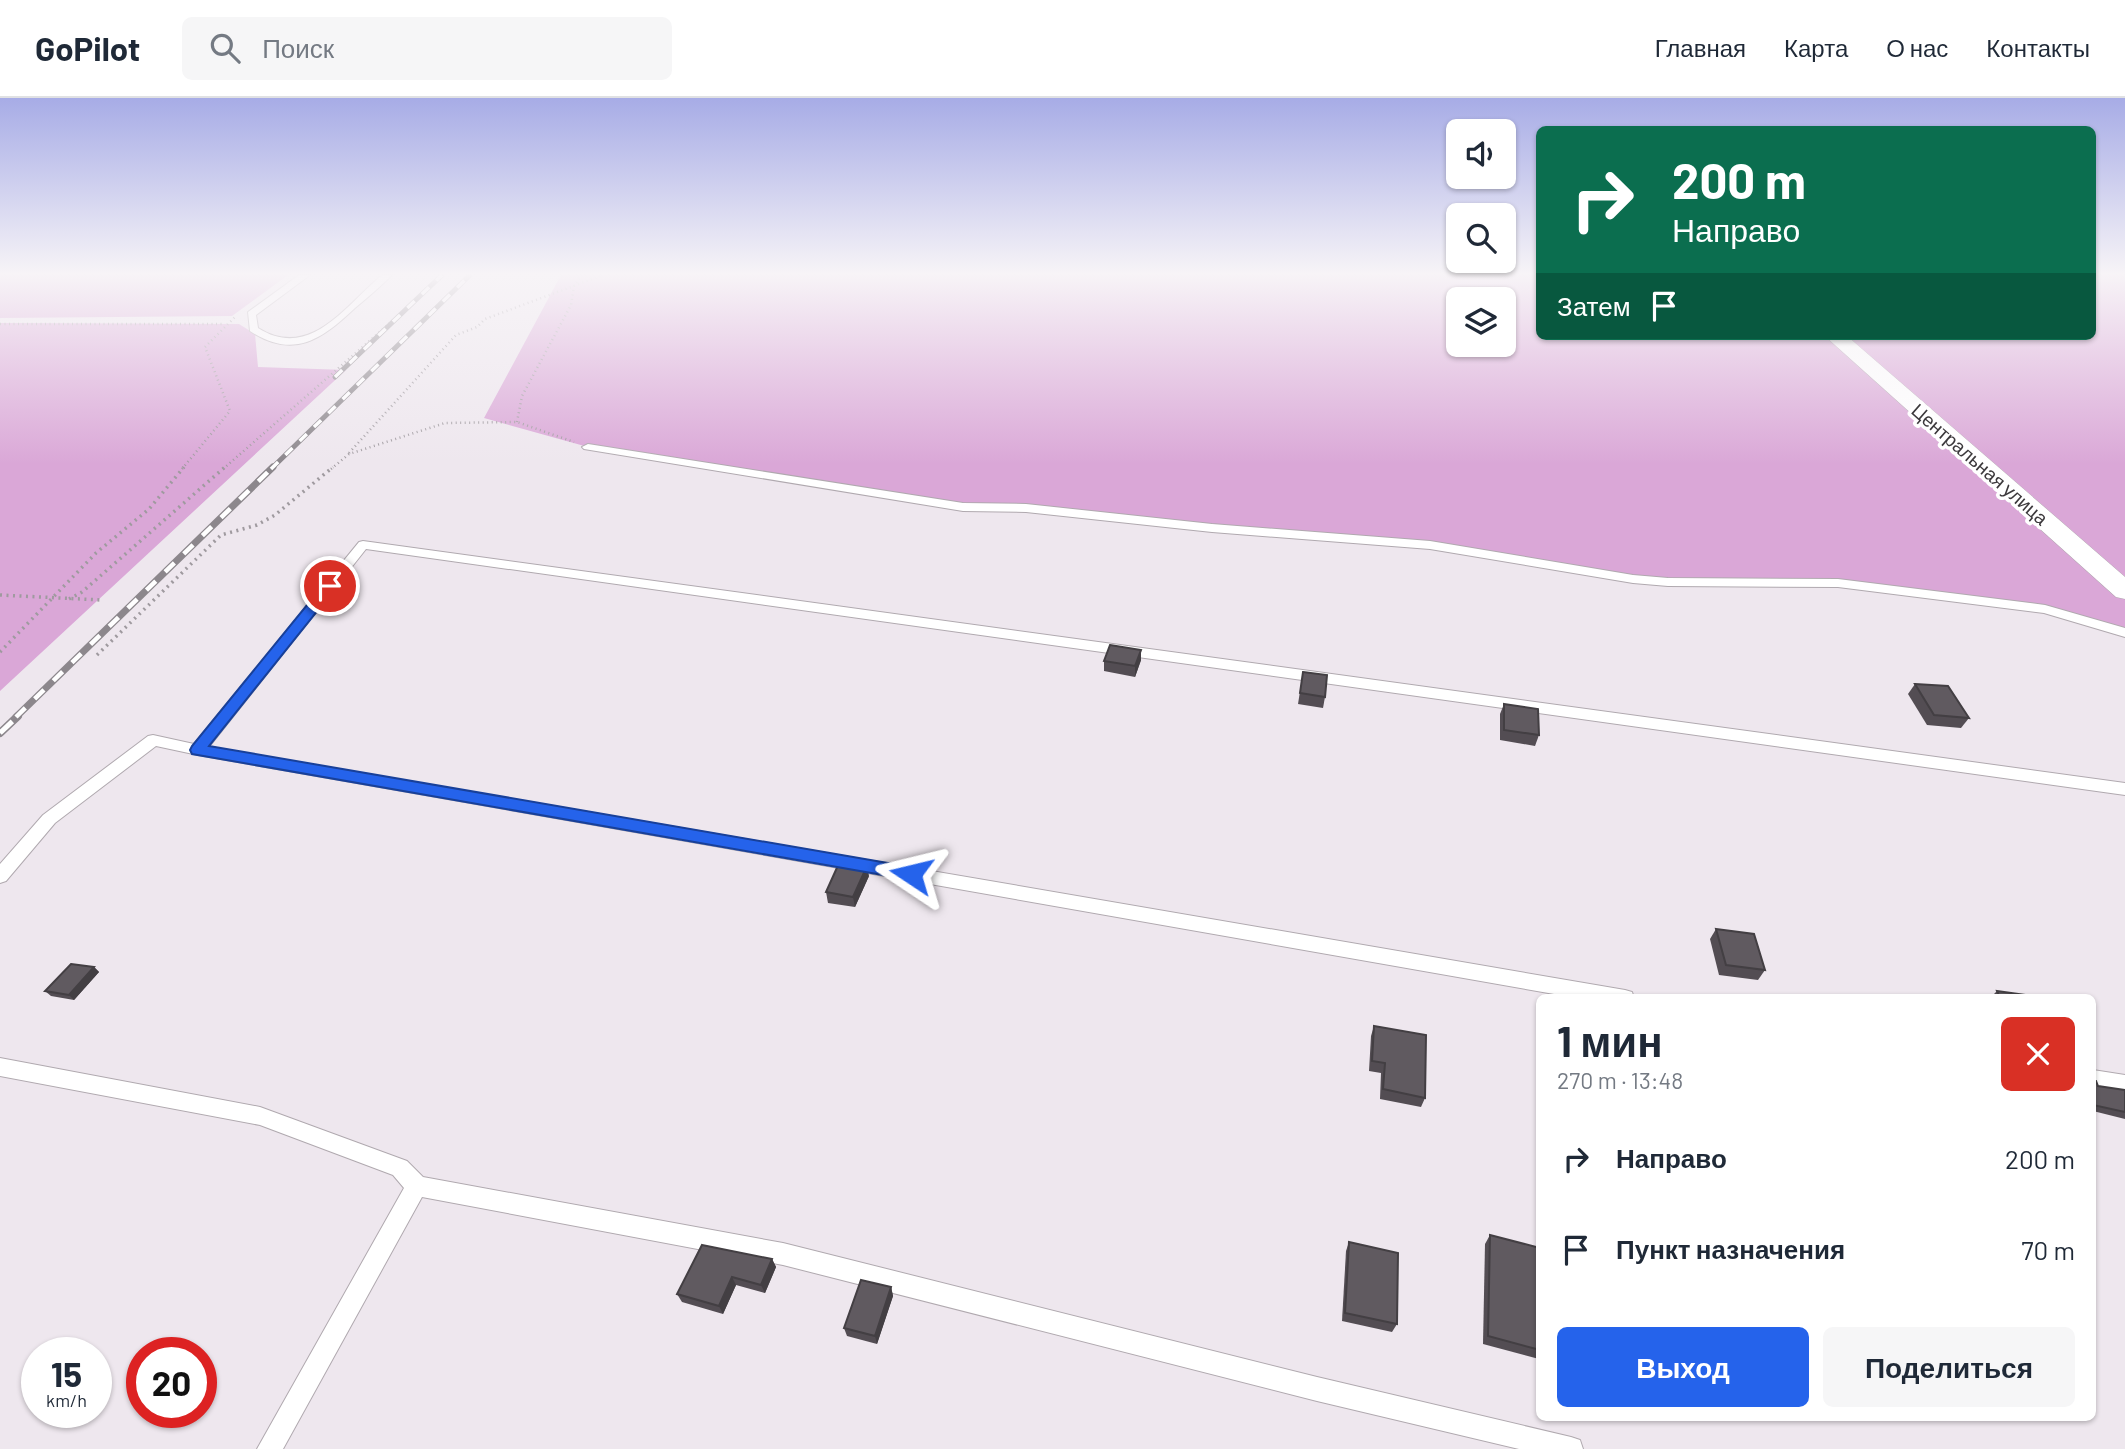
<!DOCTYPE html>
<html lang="ru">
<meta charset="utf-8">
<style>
body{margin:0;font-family:Barlow,sans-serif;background:#f6f6f7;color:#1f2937;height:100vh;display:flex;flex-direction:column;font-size:26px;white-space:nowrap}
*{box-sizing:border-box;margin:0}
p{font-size:23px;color:#747a83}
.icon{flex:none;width:38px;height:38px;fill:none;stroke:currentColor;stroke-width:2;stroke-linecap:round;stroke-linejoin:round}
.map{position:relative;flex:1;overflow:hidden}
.details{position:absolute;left:1536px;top:896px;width:560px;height:427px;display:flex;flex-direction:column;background:#fff;border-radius:10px;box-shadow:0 2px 5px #0004}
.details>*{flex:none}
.hud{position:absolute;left:1536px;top:28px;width:560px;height:214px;border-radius:10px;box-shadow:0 2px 5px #0004;background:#0b6e4f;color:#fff;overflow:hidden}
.buttons{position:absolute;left:1446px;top:21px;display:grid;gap:14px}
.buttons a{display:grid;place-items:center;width:70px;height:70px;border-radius:10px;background:#fff;box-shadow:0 2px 5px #0004;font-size:35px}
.speed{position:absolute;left:21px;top:1239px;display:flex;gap:14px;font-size:35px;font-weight:700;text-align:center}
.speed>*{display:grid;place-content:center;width:91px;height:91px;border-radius:50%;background:#fff;box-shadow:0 2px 5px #0004;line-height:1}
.speed small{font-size:18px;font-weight:400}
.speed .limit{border:10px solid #d22;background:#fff;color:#111}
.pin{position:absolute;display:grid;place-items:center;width:60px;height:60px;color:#fff;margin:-30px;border:4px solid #fff;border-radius:50%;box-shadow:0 2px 7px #0007}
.me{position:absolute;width:77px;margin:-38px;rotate:280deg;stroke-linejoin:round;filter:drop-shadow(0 0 5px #0008)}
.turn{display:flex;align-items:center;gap:24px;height:147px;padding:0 21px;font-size:32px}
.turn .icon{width:91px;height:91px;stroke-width:2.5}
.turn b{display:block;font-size:49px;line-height:60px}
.then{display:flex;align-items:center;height:66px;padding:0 21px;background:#0003;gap:14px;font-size:26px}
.round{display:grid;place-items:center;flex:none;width:74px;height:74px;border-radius:10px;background:#f6f6f7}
.head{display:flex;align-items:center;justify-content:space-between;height:119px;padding:0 21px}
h1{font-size:42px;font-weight:700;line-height:52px}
.action{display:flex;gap:14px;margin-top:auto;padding:14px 21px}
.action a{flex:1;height:80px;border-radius:10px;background:#2563eb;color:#fff;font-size:28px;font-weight:700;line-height:80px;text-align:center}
.action a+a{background:#f6f6f7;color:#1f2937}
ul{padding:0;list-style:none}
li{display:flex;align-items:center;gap:21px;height:91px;padding:0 21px}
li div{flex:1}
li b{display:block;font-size:26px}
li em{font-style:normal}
header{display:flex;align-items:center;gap:42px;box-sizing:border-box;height:98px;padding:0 35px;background:#fff;border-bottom:2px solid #e0e1e3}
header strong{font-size:33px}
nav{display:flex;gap:38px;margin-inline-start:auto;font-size:24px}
.search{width:490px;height:63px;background:#f6f6f7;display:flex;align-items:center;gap:18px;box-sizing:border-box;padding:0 24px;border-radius:10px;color:#747a83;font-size:26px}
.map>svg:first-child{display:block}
.green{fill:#daa7d7;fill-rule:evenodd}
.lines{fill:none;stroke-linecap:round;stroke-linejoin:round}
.lane-casing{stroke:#b0a9af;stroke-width:2}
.street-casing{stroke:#b0a9af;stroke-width:1}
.path-far1{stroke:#9f9a9f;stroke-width:2.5;stroke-dasharray:1 3.5;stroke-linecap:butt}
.path{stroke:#9f9a9f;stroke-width:3.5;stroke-dasharray:2 4.5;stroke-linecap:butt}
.lane{fill:#fff;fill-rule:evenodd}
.street{fill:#fff;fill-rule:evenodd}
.rail-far2-casing{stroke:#8c878c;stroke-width:5}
.rail-far1-casing{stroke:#8c878c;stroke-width:7}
.rail-casing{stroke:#8c878c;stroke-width:8}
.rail-far2{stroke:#fff;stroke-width:3.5;stroke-dasharray:10;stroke-linecap:butt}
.rail-far1{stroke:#fff;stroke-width:4.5;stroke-dasharray:13;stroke-linecap:butt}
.rail{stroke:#fff;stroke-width:5;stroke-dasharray:17;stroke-linecap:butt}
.wall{fill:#534d53}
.shaded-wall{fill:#433f43}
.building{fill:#605a60;stroke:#433f43;stroke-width:2}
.route{fill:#2563eb;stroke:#184099;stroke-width:2}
.labels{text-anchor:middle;stroke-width:7;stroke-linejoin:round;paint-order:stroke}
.far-street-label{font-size:19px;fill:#3c393c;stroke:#fff}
</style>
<header>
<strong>GoPilot</strong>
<div class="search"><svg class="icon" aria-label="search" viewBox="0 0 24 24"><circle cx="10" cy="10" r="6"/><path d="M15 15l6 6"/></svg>Поиск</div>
<nav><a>Главная</a><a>Карта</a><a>О нас</a><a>Контакты</a></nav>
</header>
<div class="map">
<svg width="2125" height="1351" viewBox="0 0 2125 1351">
<rect width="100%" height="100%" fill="#eee7ee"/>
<g class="green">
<path d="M0 177H288L232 218 0 220Z"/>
<path d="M561 177H1540V238H2093V177H2125V535L2045 511 1838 485 1668 484 1430 447 1026 410 964 409 588 349 484 320ZM1458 201H1503V247H1458Z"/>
<path d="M0 225 239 226 255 236 258 269 346 272 0 593Z"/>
</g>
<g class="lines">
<defs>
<g id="lane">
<path d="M299 177H310L256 217 258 230C310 263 345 208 382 177H392C380 189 367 200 355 210 322 241 294 262 250 233L248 214Z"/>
<path d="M588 346 963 405 1026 406 1212 426 1430 443 1633 477 1668 480 1838 481 2045 507 2125 530V539L2044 515 1838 489 1668 488 1633 485 1430 451 1212 434 1026 414 963 413 584 351 582 349Z"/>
<path d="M363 443 2125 685V697L366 451 209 649 1625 892 1632 894 1634 900H1577L198 657 156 648 55 725 6 783 0 785V766L43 717 148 638 153 637 194 646 359 444Z"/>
<path d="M0 960 260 1009 407 1063 423 1079 783 1145 1317 1279 1571 1339 1580 1342 1583 1351H1519L1317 1303 783 1167 422 1099 283 1351H257L404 1090 393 1077 260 1027 0 978Z"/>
<path d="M2093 972 2125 977V995L2093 990Z"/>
</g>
<path id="street" d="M1825 238H1847L2125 479V501L2116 499Z"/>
</defs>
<use href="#lane" class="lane-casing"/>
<use href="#street" class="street-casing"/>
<g class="path-far1">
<path d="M0 226H225"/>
<path d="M517 324 522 298 571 207 574 188 582 177"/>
<path d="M349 355 456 237 477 229 485 221 603 177"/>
<path d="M182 371 230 313 205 249 236 218"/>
<path d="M223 371 445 177"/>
<path d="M331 371 349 356 445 325 517 324 574 344"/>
</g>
<g class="path">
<path d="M0 497 101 502"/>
<path d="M69 501 82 494 225 369"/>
<path d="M0 554 96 455 149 411 184 369"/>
<path d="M97 557 221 437 257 427 275 417 333 369"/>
</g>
<use href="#lane" class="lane"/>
<use href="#street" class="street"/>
<defs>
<g id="rail-far2">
<path d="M335 279 442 177"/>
<path d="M271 371 470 177"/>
</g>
<path id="rail-far1" d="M16 619 273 369"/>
<path id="rail" d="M0 635 18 618"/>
</defs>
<use href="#rail-far2" class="rail-far2-casing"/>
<use href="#rail-far1" class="rail-far1-casing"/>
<use href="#rail" class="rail-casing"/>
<use href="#rail-far2" class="rail-far2"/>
<use href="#rail-far1" class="rail-far1"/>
<use href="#rail" class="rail"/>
</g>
<g class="wall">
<path d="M1141 562 1135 579 1104 573V563Z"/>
<path d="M1303 574 1325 599 1323 610 1298 606Z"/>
<path d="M1915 586 1969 620 1961 630 1927 627 1908 596Z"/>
<path d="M1504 606 1539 637 1535 648 1500 642V616Z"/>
<path d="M869 778 855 809 828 805 826 794Z"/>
<path d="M1716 831 1765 872 1758 882 1719 877 1710 841Z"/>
<path d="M94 869 99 874 74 902 51 898 45 893Z"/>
<path d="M1997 893 2033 900H1993L1992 898Z"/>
<path d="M1374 928 1425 1000 1421 1009 1380 1001 1381 975 1369 973 1371 938Z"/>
<path d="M2093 983 2098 988 2125 992V1021L2093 1013Z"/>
<path d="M1490 1137 1540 1150 1539 1261 1483 1246 1485 1146Z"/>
<path d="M1349 1144 1397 1226 1392 1234 1342 1223 1346 1153Z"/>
<path d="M772 1161 776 1169 765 1195 736 1187 723 1216 682 1204 677 1196Z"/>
<path d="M891 1189 893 1198 877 1246 847 1238 844 1230Z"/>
</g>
<g class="shaded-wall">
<path d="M1141 552V562L1135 579V568Z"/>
<path d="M867 768 869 778 855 809 853 799Z"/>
<path d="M94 869 99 874 74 902 69 897Z"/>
<path d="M772 1161 776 1169 765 1195 761 1187Z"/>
<path d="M732 1179 736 1187 723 1216 719 1208Z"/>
<path d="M891 1189 893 1198 877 1246 875 1238Z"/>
</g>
<g class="building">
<path d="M1110 547 1141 552 1135 568 1104 563Z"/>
<path d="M1303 574 1327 577 1325 599 1300 595Z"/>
<path d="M1915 586 1948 588 1969 620 1934 617Z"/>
<path d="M1504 606 1538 611 1539 637 1504 632Z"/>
<path d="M840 763 867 768 853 799 826 794Z"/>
<path d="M1716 831 1754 836 1765 872 1726 867Z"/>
<path d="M71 866 94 869 69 897 45 893Z"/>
<path d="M1997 893 2032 898 2033 900H2000Z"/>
<path d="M1374 928 1426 937 1425 1000 1383 991 1385 965 1372 963Z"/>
<path d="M2093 983H2096L2098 988 2125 992V1014L2093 1007Z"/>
<path d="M1490 1137 1540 1150V1252L1488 1238Z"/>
<path d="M1349 1144 1398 1155 1397 1226 1345 1215Z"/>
<path d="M702 1147 772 1161 761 1187 732 1179 719 1208 677 1196Z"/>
<path d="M861 1182 891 1189 875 1238 844 1230Z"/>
</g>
<linearGradient id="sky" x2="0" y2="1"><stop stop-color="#a7ace6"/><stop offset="0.48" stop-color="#f7f4f7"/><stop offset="1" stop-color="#f7f4f7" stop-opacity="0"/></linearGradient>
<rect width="2125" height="366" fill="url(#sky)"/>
<path class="route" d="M330 484 335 485V491L209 648 911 769 917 771 920 776 917 780 911 782 192 656 190 652 192 648 325 485Z"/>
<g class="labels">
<g class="far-street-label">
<text transform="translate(1980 366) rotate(41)" y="7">Центральная улица</text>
</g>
</g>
</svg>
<div class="buttons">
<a><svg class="icon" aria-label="sound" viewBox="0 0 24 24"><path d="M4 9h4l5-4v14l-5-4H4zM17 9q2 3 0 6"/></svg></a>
<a><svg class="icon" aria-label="search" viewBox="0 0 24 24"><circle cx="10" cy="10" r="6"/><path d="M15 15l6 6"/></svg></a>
<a><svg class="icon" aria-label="layers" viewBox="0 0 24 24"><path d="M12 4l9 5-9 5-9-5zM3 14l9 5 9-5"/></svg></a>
</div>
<div class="speed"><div>15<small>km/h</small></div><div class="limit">20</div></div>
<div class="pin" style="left:330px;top:488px;background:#d93025"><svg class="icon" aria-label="arrive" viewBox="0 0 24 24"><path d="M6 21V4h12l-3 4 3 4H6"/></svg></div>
<svg class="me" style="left:911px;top:776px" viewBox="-20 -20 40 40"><path d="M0-17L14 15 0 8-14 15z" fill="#2563eb" stroke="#fff" stroke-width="4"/></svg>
<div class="hud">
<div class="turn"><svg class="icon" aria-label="right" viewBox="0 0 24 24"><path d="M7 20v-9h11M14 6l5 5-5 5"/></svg><div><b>200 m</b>Направо</div></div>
<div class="then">Затем<svg class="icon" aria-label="arrive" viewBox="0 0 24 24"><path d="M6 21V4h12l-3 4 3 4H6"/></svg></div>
</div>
<section class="details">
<div class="head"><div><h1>1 мин</h1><p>270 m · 13:48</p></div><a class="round" style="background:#d93025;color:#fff"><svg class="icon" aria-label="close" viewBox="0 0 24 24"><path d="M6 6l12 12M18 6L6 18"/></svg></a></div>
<ul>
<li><svg class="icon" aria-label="right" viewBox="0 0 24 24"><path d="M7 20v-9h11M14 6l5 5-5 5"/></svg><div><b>Направо</b></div><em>200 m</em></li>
<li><svg class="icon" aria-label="arrive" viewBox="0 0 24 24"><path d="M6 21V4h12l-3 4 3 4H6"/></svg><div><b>Пункт назначения</b></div><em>70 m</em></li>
</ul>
<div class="action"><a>Выход</a><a>Поделиться</a></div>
</section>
</div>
